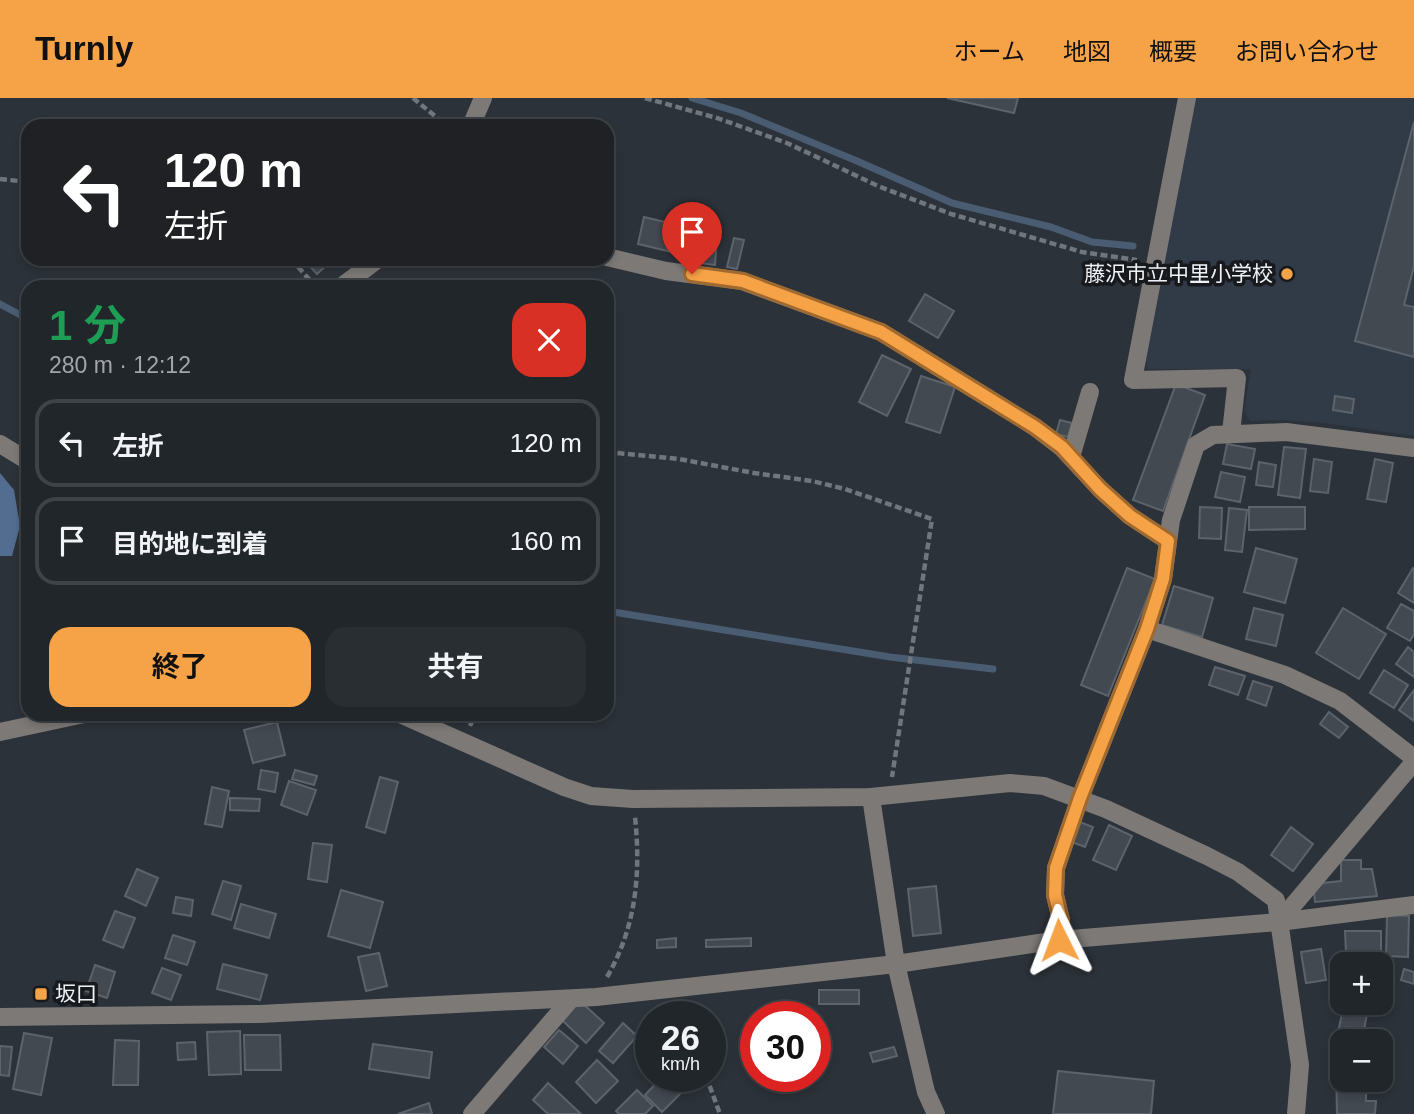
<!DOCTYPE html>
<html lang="ja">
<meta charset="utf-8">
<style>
body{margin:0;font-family:Arial,"Noto Sans JP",sans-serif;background:#292e33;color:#f1f3f6;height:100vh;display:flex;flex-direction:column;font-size:26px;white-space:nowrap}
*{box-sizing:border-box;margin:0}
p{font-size:23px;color:#a2a5a9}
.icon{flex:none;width:38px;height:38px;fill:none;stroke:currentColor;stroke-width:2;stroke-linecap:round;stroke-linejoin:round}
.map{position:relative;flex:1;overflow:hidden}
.side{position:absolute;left:21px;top:182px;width:593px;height:441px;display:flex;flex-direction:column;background:#21262b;border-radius:21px;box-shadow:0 4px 10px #0003,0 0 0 2px #3e4347}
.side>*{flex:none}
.guide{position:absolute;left:21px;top:21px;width:593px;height:147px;border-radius:21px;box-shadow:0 4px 10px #0003,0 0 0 2px #3e4347;background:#202124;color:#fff;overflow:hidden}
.buttons{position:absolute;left:1330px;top:854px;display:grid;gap:14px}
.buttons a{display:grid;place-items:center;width:63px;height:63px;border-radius:14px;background:#21262b;box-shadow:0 4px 10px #0003,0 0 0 2px #3e4347;font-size:35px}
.speed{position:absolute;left:635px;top:903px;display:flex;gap:14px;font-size:35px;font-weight:700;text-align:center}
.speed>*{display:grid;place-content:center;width:91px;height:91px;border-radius:50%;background:#21262b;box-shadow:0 4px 10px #0003,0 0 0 2px #3e4347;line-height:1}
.speed small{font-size:18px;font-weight:400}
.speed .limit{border:10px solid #d22;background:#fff;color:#111}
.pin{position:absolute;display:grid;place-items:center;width:60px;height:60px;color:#fff;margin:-72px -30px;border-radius:50% 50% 50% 0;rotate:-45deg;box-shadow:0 0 7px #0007}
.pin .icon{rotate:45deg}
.me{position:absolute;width:77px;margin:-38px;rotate:357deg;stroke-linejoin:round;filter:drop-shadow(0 0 5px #0008)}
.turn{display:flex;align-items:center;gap:24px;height:147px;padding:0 28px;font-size:32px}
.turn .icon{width:91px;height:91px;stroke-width:2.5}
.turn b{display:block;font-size:49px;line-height:60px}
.round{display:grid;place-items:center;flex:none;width:74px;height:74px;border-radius:21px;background:#292e33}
.headline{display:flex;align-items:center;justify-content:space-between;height:119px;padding:0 28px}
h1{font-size:42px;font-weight:700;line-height:52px;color:#1e9e55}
.button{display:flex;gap:14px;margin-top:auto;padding:14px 28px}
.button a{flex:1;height:80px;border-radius:21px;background:#f6a247;color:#111;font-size:28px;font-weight:700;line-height:80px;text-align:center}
.button a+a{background:#292e33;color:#f1f3f6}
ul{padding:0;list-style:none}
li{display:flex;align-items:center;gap:21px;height:88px;margin:0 14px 10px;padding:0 14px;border:4px solid #3e4347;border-radius:21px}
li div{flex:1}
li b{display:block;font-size:26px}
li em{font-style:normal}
header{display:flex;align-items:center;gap:42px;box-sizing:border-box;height:98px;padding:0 35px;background:#f6a247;color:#111}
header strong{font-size:33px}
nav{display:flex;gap:38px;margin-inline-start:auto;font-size:24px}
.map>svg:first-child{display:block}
.built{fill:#313a47}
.forest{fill:#536d90}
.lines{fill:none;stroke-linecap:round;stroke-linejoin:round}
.stream{stroke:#4a5c71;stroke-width:7}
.building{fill:#434951;stroke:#5d636b;stroke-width:2}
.path{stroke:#71767c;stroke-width:4.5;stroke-dasharray:7 3.5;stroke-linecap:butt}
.minor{stroke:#7d7976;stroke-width:18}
.route-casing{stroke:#a0692e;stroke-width:18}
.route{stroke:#f6a247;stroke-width:12}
.poi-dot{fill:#f6a247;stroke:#17191d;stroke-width:2.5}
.labels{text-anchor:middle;stroke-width:7;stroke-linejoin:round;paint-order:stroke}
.poi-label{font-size:21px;fill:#eef2f7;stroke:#17191d;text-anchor:end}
</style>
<header>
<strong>Turnly</strong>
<nav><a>ホーム</a><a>地図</a><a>概要</a><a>お問い合わせ</a></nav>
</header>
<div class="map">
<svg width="1414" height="1016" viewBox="0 0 1414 1016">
<rect width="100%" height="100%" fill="#2c3239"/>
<path class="built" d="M1194 0H1414V338L1324 325 1281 322 1250 323 1244 313 1251 271H1148L1144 259Z"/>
<path class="forest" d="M0 375 14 392 20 428 12 458H0Z"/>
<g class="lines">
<g class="stream">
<path d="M692 0 741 15 857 63 952 105 1051 129 1092 144 1133 148"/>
<path d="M0 206 28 221"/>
<path d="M607 513 890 559 993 571"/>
</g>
</g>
<g class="building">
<path d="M947 0H1018L1014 15Z"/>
<path d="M1414 24V168L1404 207 1414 209V259L1355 243Z"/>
<path d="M644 119 682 128 676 155 638 146Z"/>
<path d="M701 137 717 139 715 167 699 165Z"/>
<path d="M734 140 744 142 737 171 727 169Z"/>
<path d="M303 161H333L317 176Z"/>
<path d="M925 196 954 213 938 240 909 223Z"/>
<path d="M882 257 911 271 887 318 859 304Z"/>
<path d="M921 278 955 289 940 335 906 324Z"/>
<path d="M1176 286 1205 297 1163 413 1133 402Z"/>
<path d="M1335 298 1354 301 1352 315 1333 312Z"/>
<path d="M1060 322 1072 325 1068 339 1056 336Z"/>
<path d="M1227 346 1255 351 1251 371 1223 366Z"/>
<path d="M1284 349 1306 351 1300 400 1278 397Z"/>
<path d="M1314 361 1332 364 1328 395 1310 393Z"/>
<path d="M1375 361 1393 365 1386 404 1367 401Z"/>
<path d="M1259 364 1276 367 1273 389 1256 387Z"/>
<path d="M1221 374 1245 379 1240 404 1215 399Z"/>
<path d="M1200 409 1222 410 1221 441 1199 440Z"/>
<path d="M1249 409H1305V431L1249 432Z"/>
<path d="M1229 410 1247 412 1242 454 1225 452Z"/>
<path d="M1256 450 1297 461 1285 505 1244 494Z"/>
<path d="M1127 470 1155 481 1108 598 1081 587Z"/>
<path d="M1413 470 1414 471V505L1398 495Z"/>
<path d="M1174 488 1213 500 1202 539 1162 527Z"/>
<path d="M1401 506 1414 513V536L1410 543 1387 530Z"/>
<path d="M1254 510 1283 517 1276 548 1246 541Z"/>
<path d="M1343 510 1386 536 1359 581 1316 555Z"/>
<path d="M1408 549 1414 554V579L1396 566Z"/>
<path d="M1215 569 1245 578 1238 597 1209 587Z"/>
<path d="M1384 572 1408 587 1394 610 1370 595Z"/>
<path d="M1253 583 1272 589 1266 608 1247 601Z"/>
<path d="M1414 592V623L1399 612Z"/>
<path d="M1329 614 1348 629 1339 640 1320 626Z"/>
<path d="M277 624 285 657 253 665 244 632Z"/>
<path d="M261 672 278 675 275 694 258 691Z"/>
<path d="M295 672 317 678 314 687 292 681Z"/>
<path d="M380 679 398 684 385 735 366 729Z"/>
<path d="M289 683 316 692 307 717 281 707Z"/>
<path d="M212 689 229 693 222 729 205 726Z"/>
<path d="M230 700 260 701 259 713 230 712Z"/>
<path d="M1077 723 1093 729 1085 749 1069 743Z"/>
<path d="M1109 727 1132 738 1116 772 1093 762Z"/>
<path d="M1291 729 1313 746 1293 773 1271 757Z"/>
<path d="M313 745 332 747 327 784 308 781Z"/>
<path d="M1341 762H1361V771H1372L1377 798 1315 804 1313 786 1341 783Z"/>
<path d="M137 771 158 780 146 808 125 798Z"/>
<path d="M223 783 241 788 231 822 212 816Z"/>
<path d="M936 788 941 835 913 838 908 791Z"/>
<path d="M341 792 383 804 370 850 328 838Z"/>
<path d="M176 799 193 802 191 818 173 815Z"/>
<path d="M241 806 276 816 269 840 234 830Z"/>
<path d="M115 813 135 820 123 850 103 842Z"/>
<path d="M1387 817 1409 818 1408 859 1386 858Z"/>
<path d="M1345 833H1381V854L1346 855Z"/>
<path d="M173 837 195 844 187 867 165 860Z"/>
<path d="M676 840V849L657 850V842Z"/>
<path d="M751 840V848L706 849V842Z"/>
<path d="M1321 851 1326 882 1306 885 1301 854Z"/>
<path d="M379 855 387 888 366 893 358 859Z"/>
<path d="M223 866 267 877 260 902 217 891Z"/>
<path d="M95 867 115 874 107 900 86 893Z"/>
<path d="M162 870 181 877 171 902 152 895Z"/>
<path d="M1404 871 1414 874V886L1401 882Z"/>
<rect x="819" y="892" width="40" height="14"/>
<path d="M580 903 604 925 586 945 562 922Z"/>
<path d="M1344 905H1369L1362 943 1336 945Z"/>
<path d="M623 925 637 938 613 965 599 953Z"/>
<path d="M559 932 578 948 563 966 544 949Z"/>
<path d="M240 933 241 976 209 977 207 934Z"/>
<path d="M24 935 52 940 41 997 13 991Z"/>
<path d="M244 937H280L281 972H245Z"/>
<path d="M115 942 139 943 138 987H113Z"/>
<path d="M195 944 196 961 178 962 177 945Z"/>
<path d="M373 946 432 954 429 980 369 971Z"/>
<path d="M0 948 12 949 9 978 0 977Z"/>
<path d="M894 949 897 958 873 964 870 955Z"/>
<path d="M597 962 618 983 596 1005 576 984Z"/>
<path d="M1381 963 1394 964 1392 981 1381 980Z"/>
<path d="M1336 970H1342V982H1366V1003H1376L1375 1016H1337Z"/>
<path d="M1058 973 1154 983 1151 1016H1053Z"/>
<path d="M663 978H682L690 986 662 1014 645 997Z"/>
<path d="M548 985 581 1016H548L533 1002Z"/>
<path d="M637 992 653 1008 645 1016H619L616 1013Z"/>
<path d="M429 1005 432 1016H398Z"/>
</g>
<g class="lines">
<g class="path">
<path d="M413 0 447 28"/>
<path d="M645 0 717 20 787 45 878 88 951 116 1082 154 1137 162"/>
<path d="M0 81 28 84"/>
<path d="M291 161 316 189"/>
<path d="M607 354 679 361 754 375 812 383 845 391 932 421 892 679"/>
<path d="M607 368 614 355"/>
<path d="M470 628 475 616"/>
<path d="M607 879C636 829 641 776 635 719"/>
<path d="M706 978 720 1016"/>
</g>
<g class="minor">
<path d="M1187 0 1133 282 1237 280 1231 335"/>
<path d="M471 28 483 0"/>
<path d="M607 159 666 173 742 183 881 234 1035 329 1061 349 1100 391 1130 418 1168 443"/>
<path d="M341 189 378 161"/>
<path d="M0 346 28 363"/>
<path d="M1071 359 1090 294"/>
<path d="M1147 531 1285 577 1340 603 1414 660"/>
<path d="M199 616H243"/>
<path d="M400 616 564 689 591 698 633 701 871 699 1010 685 1044 688 1106 711 1207 758 1238 774 1276 802 1300 967 1296 1016"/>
<path d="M0 634 84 616"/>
<path d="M871 699 896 866 926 994 936 1016"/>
<path d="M1279 824 1414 664"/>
<path d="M1059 842 1061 822 1055 797 1056 770 1080 700 1147 531 1163 481 1171 422 1196 347 1213 337 1286 334 1414 350"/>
<path d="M0 919 260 916 596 899 896 866 1059 842 1279 824 1414 807"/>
<path d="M472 1016 571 901"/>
</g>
</g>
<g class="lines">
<defs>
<path id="route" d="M692 176 743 183 881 234 1035 329 1062 349 1100 391 1130 418 1168 443 1163 481 1147 531 1080 700 1056 770 1055 797 1061 822 1059 842"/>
</defs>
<use href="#route" class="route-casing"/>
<use href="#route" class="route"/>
</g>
<g class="poi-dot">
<circle cx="1287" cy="176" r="7"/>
<rect x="34" y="889" width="14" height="14" rx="3.5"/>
</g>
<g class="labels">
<g class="poi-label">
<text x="1273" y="183">藤沢市立中里小学校</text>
<text x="55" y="903" text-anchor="start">坂口</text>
</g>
</g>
</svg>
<div class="buttons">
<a>+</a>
<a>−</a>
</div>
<div class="speed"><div>26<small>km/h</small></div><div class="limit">30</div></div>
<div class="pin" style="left:692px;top:176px;background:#d93025"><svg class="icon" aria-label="arrive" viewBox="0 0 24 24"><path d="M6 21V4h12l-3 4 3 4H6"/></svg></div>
<svg class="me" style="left:1059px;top:842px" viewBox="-20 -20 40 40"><path d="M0-17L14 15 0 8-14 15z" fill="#f6a247" stroke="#fff" stroke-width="4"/></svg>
<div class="guide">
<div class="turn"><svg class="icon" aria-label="left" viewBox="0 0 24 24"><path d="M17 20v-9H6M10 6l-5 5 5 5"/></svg><div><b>120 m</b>左折</div></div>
</div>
<section class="side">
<div class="headline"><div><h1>1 分</h1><p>280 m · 12:12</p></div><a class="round" style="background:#d93025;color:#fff"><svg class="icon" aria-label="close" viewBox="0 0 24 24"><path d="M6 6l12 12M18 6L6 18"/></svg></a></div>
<ul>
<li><svg class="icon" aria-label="left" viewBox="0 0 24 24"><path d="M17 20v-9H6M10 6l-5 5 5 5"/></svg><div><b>左折</b></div><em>120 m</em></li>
<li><svg class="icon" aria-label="arrive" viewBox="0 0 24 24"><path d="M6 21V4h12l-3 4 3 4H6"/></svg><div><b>目的地に到着</b></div><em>160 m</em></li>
</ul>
<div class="button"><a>終了</a><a>共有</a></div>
</section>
</div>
